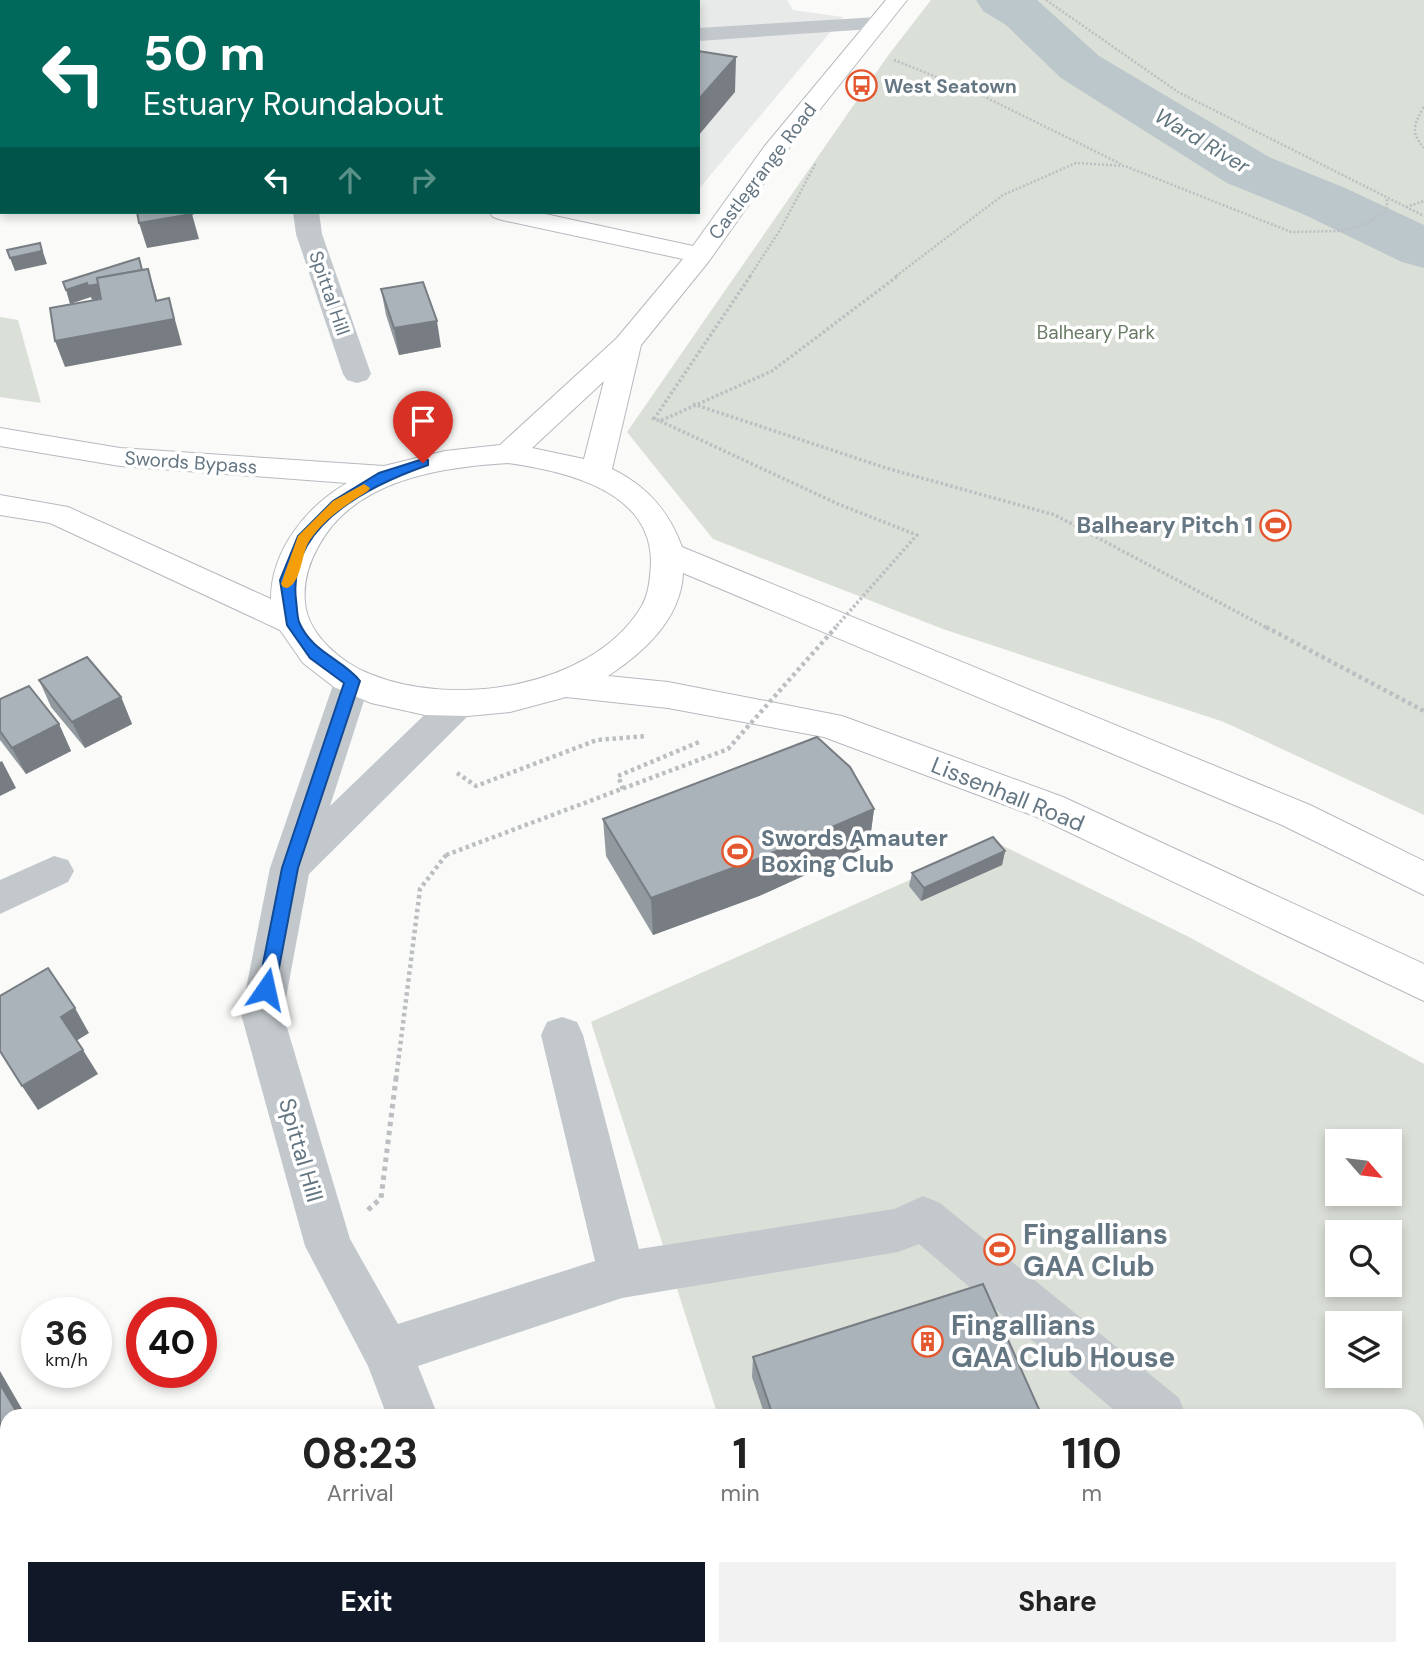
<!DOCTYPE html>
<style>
body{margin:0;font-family:"DM Sans",sans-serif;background:#f2f2f2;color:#222;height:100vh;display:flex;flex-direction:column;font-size:26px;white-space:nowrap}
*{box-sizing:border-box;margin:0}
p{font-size:23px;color:#767676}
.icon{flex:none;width:38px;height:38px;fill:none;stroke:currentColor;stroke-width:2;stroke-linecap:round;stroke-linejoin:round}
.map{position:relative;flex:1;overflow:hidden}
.details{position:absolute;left:0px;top:1409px;width:1424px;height:247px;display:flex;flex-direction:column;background:#fff;border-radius:21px 21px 0 0;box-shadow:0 4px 10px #0003}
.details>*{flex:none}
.banner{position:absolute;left:0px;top:0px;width:700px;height:214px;box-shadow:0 4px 10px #0003;background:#00695c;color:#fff;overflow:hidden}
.needle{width:46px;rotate:118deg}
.tools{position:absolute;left:1325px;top:1129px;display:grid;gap:14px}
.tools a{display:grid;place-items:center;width:77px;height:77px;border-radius:0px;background:#fff;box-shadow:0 4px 10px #0003;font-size:35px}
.speed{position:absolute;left:21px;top:1297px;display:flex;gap:14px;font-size:35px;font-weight:700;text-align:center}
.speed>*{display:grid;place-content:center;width:91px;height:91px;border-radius:50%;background:#fff;box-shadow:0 4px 10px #0003;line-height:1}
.speed small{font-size:18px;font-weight:400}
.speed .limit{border:10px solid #d22;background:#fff;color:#111}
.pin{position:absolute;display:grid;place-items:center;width:60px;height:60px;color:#fff;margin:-72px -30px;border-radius:50% 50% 50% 0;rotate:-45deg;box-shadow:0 0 7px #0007}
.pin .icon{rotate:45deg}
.me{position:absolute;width:77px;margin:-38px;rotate:11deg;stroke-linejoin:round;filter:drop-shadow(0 0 5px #0008)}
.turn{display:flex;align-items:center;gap:24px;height:147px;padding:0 28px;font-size:32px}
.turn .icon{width:91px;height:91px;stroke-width:2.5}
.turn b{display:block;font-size:49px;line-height:60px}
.lanes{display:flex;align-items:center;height:66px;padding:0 28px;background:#0003;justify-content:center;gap:35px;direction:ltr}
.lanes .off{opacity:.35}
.eta{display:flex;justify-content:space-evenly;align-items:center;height:119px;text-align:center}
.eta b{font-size:42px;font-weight:700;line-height:49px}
.button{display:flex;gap:14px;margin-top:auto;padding:14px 28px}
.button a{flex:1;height:80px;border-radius:0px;background:#111827;color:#fff;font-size:28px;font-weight:700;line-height:80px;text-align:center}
.button a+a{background:#f2f2f2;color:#222}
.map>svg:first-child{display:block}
.built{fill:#e8e9e9}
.green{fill:#dadfd7;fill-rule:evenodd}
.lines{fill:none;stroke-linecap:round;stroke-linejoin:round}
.river{fill:#bbc7cb;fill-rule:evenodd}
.major-casing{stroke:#b5babe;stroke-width:2}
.path-far3{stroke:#bbbfc2;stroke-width:2.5;stroke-dasharray:2 2;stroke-linecap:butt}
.path-far2{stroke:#bbbfc2;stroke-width:3.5;stroke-dasharray:2.5 2.5;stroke-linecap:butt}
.path-far1{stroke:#bbbfc2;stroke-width:4.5;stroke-dasharray:3.5 3.5;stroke-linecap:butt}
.path{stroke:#bbbfc2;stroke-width:5;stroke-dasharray:4.5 4.5;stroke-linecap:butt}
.minor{fill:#c3c8cc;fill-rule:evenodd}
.major{fill:#fff;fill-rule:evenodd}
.path-bridge-far1{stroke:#bbbfc2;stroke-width:3.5;stroke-dasharray:2.5 2.5;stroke-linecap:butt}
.path-bridge{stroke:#bbbfc2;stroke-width:4.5;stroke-dasharray:3.5 3.5;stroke-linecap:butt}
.wall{fill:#929a9f}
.shaded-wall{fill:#777d82}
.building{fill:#aab3b9;stroke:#777d82;stroke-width:2}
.route{fill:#1a73e8;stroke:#114b97;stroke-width:2}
.slow{fill:#f59e0b}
.labels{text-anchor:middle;stroke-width:7;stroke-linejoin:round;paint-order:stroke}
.far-poi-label{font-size:19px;font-weight:bold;fill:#657683;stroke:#fff;text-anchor:start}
.far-street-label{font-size:19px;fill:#657683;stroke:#fff}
.far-park-label{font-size:19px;fill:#687a64;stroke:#fff}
.far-water-label{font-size:21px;font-style:italic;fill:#60757c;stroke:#fff}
.poi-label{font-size:23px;font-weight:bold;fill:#657683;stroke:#fff;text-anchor:end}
.street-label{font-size:23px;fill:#657683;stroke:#fff}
.near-poi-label{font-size:28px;font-weight:bold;fill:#657683;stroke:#fff;text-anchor:start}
</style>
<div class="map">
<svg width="1424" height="1655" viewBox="0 0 1424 1655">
<rect width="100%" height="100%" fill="#fafaf8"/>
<path class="built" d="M286 0H787L793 10 843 17 698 190V2Z"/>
<g class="green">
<path d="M931 0H1424V815L1224 722 943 629 713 539 627 432 887 57Z"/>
<path d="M0 317 18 320 41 403 0 397Z"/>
<path d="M995 842 1187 936 1424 1064V1655H797L795 1649 1418 1648V1416H718L591 1022ZM1337 1141H1390V1194H1337ZM1337 1232H1390V1284H1337ZM1337 1323H1390V1376H1337Z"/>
</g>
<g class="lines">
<path class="river" d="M976 0H1037L1099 56 1269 157 1345 188 1424 225V268L1402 262 1303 214 1227 183 1061 78 1006 25 983 11Z"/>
<defs>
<g id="major">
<rect x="234" y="0" width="20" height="2"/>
<path d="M886 0H907L782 157 709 261 641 345 612 469C647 486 669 511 682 547L1310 805 1424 861V895L1282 825 683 573C681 619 644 652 608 676L668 682 842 716 1063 797 1424 964V1001L1037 817 824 737 668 708 566 697 510 712 468 716 425 715 371 703 334 687 303 663 280 630 50 523 0 515V495L68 507 271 599C271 550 307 506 347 483L120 466 0 446V428L120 448 384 466 445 451 500 445 617 338 683 259 502 220 493 217 489 212H536L693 246 764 147ZM604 381 584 459 532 448ZM508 463C564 471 652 490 651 563 650 579 649 595 640 609 589 689 452 708 370 674 342 663 308 635 305 603 303 583 308 565 318 547 353 480 440 467 508 463Z"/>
</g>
</defs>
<use href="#major" class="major-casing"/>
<g class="path-far3">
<path d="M192 0 208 1"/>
<path d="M1046 0 1178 92 1424 216"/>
<path d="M894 60 981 95 1121 164"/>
<path d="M1424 107C1414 124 1410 132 1424 148"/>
<path d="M1406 207 1424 201"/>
<path d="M750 276 780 230 816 163"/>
<path d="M896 276 1003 195 1076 163 1125 166 1291 232 1341 231 1365 224 1387 211V199"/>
</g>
<g class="path-far2">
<path d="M693 404 886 468 1055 515 1269 629"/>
<path d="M652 418 660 421 772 371 899 275"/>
<path d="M654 419 751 275"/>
</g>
<g class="path-far1">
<path d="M1266 627 1424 711"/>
<path d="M457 773 476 786 597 740 647 736"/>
<path d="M623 789 618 776 699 742"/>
<path d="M396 1079 420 889 446 855"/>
</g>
<path class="path" d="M368 1210 381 1198 396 1078"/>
<g class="minor">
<rect x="325" y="0" width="20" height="2"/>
<path d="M673 0H693L694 2H673Z"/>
<path d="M878 17 886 18 889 23 886 28 698 41V28Z"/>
<path d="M293 212H319L322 234 371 374 367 380 357 383 347 380 343 374 296 234Z"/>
<path d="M352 670 365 673 370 682 330 806 444 696 457 692 470 696 475 705 470 714 309 874 283 1014 350 1239 398 1324 595 1261 541 1035 547 1022 562 1017 577 1022 583 1035 639 1249 894 1209 923 1196 940 1203 1179 1398 1186 1416H1121L919 1244 898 1252 622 1298 418 1366 438 1416H387L368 1366 305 1246 241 1014 270 868 334 682 339 673Z"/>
<path d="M54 856 68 860 74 871 68 882 0 914V880Z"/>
<path d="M7 1568V1625L0 1627V1571Z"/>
<path d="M1418 1600 1424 1603V1655H1410L1399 1648H1418Z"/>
<path d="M7 1628V1648H54L56 1655H0V1643Z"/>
<path d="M232 1648H296L293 1655H229Z"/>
<path d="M491 1648H547L550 1655H494Z"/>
</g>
<use href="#major" class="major"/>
<path class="path-bridge-far1" d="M660 421 838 504 917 535 834 629"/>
<path class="path-bridge" d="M446 855 728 749 836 627"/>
</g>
<g class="wall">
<path d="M38 0H143V2H33Z"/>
<path d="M501 0H656L657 2H501Z"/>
<path d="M381 289 441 347 399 355 386 315Z"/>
<path d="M39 680 121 697 132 724 85 748 51 707Z"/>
<path d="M0 699 59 724 71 751 26 774 0 740Z"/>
<path d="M874 809 869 846 759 896 653 935 606 856 603 819Z"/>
<path d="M1005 851 1002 865 921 901 909 886 912 873Z"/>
<path d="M753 1357 1042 1416H765L752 1377Z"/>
<path d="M846 1648H1291L1295 1655H848Z"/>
</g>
<g class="shaded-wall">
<path d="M0 0H12L8 2H2L1 4Z"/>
<path d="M109 0H143V2H110Z"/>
<path d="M425 0H456V2H408Z"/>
<path d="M736 57 735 92 698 136V100Z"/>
<path d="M192 214 199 239 147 248 139 223Z"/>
<path d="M40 243 47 264 15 271 10 258Z"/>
<path d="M148 269 156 295 162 321 169 298 182 345 65 367 55 341 156 301Z"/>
<path d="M144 275 148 289 92 300 91 297 70 304 66 290 87 283Z"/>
<path d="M437 321 441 347 399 355 394 328Z"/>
<path d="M121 697 132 724 85 748 72 722Z"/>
<path d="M59 724 71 751 26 774 12 748Z"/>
<path d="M2 761 16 788 0 796V762Z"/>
<path d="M874 809 869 846 759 896 653 935 651 898Z"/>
<path d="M1005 851 1002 865 921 901 924 888Z"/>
<path d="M75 1008 89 1033 76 1041 61 1017Z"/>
<path d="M83 1050 98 1074 38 1110 22 1086Z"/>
<path d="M0 1371 26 1416H19L0 1384Z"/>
<path d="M7 1425V1456L0 1462V1430Z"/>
</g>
<g class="building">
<path d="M38 0H87L82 2H33Z"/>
<path d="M384 0H425L408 2H384Z"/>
<path d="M514 0H656L657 2H515Z"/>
<path d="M698 51 736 57 698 100Z"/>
<path d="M137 212H191L192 214 139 223Z"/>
<path d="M40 243 42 251 10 258 7 250Z"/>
<path d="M139 258 142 270 97 278 99 284 88 286 87 283 66 290 63 282Z"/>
<path d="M148 269 156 301 169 298 174 319 55 341 50 308 101 299 97 278Z"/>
<path d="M423 282 437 321 394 328 381 289Z"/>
<path d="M87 657 121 697 72 722 39 680Z"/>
<path d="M29 686 59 724 12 748 0 731V699Z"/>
<path d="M817 737 850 767 874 809 760 858 651 898 603 819Z"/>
<path d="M993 837 1005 851 924 888 912 873Z"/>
<path d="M48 968 75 1008 61 1017 83 1050 22 1086 0 1051V996Z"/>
<path d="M983 1284 1042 1416H773L753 1357Z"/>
<path d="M0 1384 19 1416H7V1425L0 1430Z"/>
<path d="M863 1648H984L986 1655H865Z"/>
<path d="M984 1648H1291L1295 1655H986Z"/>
</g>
<path class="route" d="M423 459 428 460V465C368 486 287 525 296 600 297 607 297 616 299 622 312 653 343 659 360 681L298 868 275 989 272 995 266 997 260 995 258 989 282 868 344 683 310 658 287 625 280 580 298 536 333 501 379 473Z"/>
<path class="slow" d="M364 484 370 488 368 491C347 504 324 519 310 540 301 552 302 583 287 588L283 587 281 584 298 536 333 501Z"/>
<defs>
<symbol id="bus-ring" viewBox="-11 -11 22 22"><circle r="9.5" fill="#fff" stroke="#e4572e" stroke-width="1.5"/><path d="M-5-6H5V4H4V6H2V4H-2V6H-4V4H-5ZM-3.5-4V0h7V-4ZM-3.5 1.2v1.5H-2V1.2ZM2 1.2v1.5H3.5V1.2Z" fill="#e4572e"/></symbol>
<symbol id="stadium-ring" viewBox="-11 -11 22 22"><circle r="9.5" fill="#fff" stroke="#e4572e" stroke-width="1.5"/><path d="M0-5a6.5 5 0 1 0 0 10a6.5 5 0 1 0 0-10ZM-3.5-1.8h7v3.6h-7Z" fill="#e4572e"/></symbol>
<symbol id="building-ring" viewBox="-11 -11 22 22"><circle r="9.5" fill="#fff" stroke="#e4572e" stroke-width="1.5"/><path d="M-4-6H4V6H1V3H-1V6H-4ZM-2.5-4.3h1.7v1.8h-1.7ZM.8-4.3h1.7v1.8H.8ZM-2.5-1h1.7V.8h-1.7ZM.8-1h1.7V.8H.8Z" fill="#e4572e"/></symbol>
</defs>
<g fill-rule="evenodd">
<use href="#bus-ring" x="844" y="68" width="35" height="35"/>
<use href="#stadium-ring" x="1258" y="508" width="35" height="35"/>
<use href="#stadium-ring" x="720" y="834" width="35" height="35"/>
<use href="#stadium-ring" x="982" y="1232" width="35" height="35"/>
<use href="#building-ring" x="910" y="1324" width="35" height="35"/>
</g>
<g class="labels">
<g class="far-poi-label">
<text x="884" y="93">West Seatown</text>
</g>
<g class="far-street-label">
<text transform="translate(762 171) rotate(-53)" y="7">Castlegrange Road</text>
<text transform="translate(330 293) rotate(71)" y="7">Spittal Hill</text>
<text transform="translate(191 462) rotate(4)" y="7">Swords Bypass</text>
</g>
<g class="far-park-label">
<text x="1096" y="339">Balheary Park</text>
</g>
<g class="far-water-label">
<text transform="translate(1202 141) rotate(31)" y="7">Ward River</text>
</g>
<g class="poi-label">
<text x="1253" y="533">Balheary Pitch 1</text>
<text x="761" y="846" text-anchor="start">Swords Amauter<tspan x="761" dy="26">Boxing Club</tspan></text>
</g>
<g class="street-label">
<text transform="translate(1008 794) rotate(22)" y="8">Lissenhall Road</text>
<text transform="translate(301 1150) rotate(74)" y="8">Spittal Hill</text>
</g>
<g class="near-poi-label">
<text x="1023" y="1244">Fingallians<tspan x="1023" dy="32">GAA Club</tspan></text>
<text x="951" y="1335">Fingallians<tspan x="951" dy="32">GAA Club House</tspan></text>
</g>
</g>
</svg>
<div class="tools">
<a><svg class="needle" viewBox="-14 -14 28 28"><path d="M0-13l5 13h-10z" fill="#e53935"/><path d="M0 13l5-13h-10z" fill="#767676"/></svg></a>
<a><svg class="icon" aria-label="search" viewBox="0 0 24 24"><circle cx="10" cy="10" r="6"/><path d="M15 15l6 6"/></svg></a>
<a><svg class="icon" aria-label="layers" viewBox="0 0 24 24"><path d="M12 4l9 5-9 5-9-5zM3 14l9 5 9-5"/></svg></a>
</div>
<div class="speed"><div>36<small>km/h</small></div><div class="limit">40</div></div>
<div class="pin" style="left:423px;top:463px;background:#d93025"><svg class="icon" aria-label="arrive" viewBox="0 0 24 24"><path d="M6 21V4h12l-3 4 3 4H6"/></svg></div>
<svg class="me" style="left:266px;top:989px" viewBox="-20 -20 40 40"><path d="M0-17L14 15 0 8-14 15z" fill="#1a73e8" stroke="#fff" stroke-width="4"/></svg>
<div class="banner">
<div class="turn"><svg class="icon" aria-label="left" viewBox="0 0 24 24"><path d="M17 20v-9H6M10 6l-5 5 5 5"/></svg><div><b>50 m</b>Estuary Roundabout</div></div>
<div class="lanes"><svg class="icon" aria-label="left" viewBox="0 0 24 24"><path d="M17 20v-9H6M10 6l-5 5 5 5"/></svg><svg class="icon off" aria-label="ahead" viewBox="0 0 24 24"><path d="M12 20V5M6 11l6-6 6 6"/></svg><svg class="icon off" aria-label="right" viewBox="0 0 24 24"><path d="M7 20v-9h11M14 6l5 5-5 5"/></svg></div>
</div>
<section class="details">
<div class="eta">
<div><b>08:23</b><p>Arrival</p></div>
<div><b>1</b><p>min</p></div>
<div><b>110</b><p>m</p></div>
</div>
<div class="button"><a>Exit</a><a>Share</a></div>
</section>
</div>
